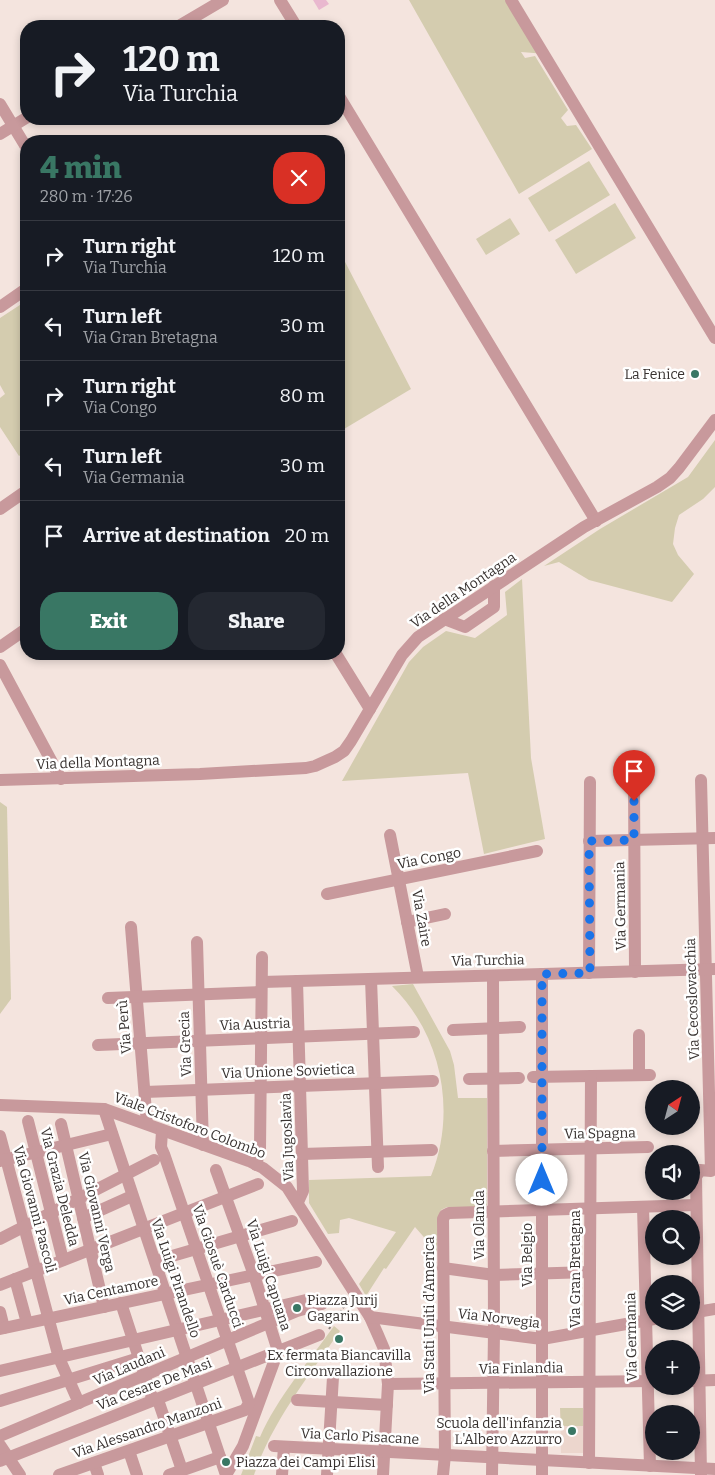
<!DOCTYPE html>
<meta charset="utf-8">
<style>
body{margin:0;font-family:Bitter,serif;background:#242831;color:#f1f3f6;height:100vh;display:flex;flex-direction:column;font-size:19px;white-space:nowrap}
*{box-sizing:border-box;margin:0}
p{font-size:16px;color:#9ea1a6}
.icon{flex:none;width:28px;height:28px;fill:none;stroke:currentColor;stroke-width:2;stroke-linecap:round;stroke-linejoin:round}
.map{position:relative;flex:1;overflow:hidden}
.side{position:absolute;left:20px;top:135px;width:325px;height:525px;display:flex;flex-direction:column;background:#171b24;border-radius:20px;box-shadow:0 2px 8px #0003}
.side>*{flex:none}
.hud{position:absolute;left:20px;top:20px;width:325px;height:105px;border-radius:20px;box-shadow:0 2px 8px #0003;background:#171b24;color:#f1f3f6;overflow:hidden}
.needle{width:32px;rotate:36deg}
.tools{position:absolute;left:645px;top:1080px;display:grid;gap:10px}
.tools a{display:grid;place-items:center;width:55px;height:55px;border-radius:50%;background:#171b24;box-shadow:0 2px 8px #0003;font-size:25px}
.pin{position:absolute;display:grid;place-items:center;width:42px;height:42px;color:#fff;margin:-51px -21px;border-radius:50% 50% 50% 0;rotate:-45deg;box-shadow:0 0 5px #0007}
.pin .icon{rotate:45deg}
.me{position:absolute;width:55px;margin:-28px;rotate:0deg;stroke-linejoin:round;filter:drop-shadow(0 0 4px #0008)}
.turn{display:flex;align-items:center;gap:18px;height:105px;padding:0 20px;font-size:22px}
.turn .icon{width:65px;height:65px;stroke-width:2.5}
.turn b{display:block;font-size:35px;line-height:42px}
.round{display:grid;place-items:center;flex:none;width:52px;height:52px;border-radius:20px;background:#242831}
.headline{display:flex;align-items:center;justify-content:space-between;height:85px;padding:0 20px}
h1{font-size:30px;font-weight:800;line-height:38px;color:#397764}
.cta{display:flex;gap:10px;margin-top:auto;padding:10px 20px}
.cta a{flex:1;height:58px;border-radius:20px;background:#397764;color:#fff;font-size:20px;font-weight:800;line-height:58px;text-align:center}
.cta a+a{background:#242831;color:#f1f3f6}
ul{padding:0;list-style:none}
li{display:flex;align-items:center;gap:15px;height:70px;padding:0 20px;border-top:1px solid #363941}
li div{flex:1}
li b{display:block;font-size:19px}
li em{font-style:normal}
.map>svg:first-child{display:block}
.built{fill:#ecd6cd}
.green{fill:#d4ccaf}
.water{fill:#e9b8cf}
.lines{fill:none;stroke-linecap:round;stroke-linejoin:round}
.path{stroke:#908682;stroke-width:2;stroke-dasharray:2.5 2.5;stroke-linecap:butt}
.minor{stroke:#c8999c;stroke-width:12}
.route{stroke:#1a73e8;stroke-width:9;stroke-dasharray:0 16.2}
.poi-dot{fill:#397764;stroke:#fff;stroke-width:2}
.labels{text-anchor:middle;stroke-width:5;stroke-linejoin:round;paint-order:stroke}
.poi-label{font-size:14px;fill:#383230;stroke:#fff;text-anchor:end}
.street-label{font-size:14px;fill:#383230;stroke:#fff}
</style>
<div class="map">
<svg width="715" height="1475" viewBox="0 0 715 1475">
<rect width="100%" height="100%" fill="#f4e4de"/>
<path class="built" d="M560 1408H583V1453H561Z"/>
<g class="green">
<path d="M409 0H513L546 54 521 52 525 58 535 56 568 110 561 118 567 126 576 125 592 149 519 194Z"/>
<path d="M589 161 610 195 549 232 528 198Z"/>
<path d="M615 203 636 238 576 274 555 240Z"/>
<path d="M510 218 520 234 486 255 476 239Z"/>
<path d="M339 257 340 260 343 258 411 389 339 432Z"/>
<path d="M26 301V454L25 452 19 456 0 427V398L5 394 0 385V318Z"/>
<path d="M715 440V487L703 499 679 515 675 528 673 544 678 555 694 574 672 602 589 580 559 562 544 566 600 529 688 477Z"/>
<path d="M522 579 531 758 545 839 484 854 468 773 342 781 409 662 423 647 446 631 475 638 507 615 505 592Z"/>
<path d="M0 802 7 807 11 999 0 1014Z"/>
<path d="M413 984 450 1051 454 1065 458 1098H487V1207H447L441 1210 438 1220 437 1252 415 1227 386 1269 384 1268 366 1296 359 1284 396 1232 349 1218 340 1220 339 1233 328 1234 309 1203V1180L431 1176C457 1112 442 1035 392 986Z"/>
<path d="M334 1326 340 1331C308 1377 272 1422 254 1475H241L256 1436 260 1437C277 1398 309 1361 334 1326Z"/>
<path d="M560 1408H583V1426H561Z"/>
</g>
<path class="water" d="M313 0H326L329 4 319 10Z"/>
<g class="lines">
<g class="path">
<path d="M333 1300 342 1296"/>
<path d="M329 1329 347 1302"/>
</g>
<g class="minor">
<path d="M280 0 296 26"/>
<path d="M511 0 715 338"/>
<path d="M179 26 223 0"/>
<path d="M339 96 596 521"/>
<path d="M0 104 26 147"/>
<path d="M0 134 26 118"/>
<path d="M0 307 26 289"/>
<path d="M0 509 26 491"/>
<path d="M444 619 465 627 494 607V586"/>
<path d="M0 647 26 629"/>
<path d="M336 654 370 709"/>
<path d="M0 665 61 779"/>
<path d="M0 780 200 774 306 768 315 766 335 757 344 751 351 741 402 655 418 637 584 527 657 487 670 478 679 468 715 420"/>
<path d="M701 780 711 1171 700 1170 696 1177 701 1475"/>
<path d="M634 781 635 972"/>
<path d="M390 835 418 977"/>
<path d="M589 841 715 838"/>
<path d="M327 894 537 851"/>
<path d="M407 922 445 914"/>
<path d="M131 927 147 1124"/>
<path d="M197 942 203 1145"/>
<path d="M589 973 590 782"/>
<path d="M542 974V1475"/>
<path d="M371 979 378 1167"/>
<path d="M297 981 303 1191 298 1202"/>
<path d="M262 982 715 969"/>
<path d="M108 998 261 992"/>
<path d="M453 1030 520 1027"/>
<path d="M639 1035V1075"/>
<path d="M98 1045 414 1032"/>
<path d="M533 1077 650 1075"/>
<path d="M469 1079 519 1078"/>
<path d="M145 1092 433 1081"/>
<path d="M0 1105 104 1109 249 1161 263 1168 287 1187 370 1317 378 1335 384 1349 388 1384 383 1475"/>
<path d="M104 1109 226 1475"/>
<path d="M28 1121 63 1260"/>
<path d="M61 1124 104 1307"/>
<path d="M0 1136 59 1358 79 1403"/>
<path d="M493 1151 648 1147"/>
<path d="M302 1154 432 1150"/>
<path d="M0 1161 112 1134"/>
<path d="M256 1165 260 1149 262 957"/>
<path d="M216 1170 254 1275 278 1351 243 1446 226 1475"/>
<path d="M643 1207 650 1466"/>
<path d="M83 1218 132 1196"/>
<path d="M0 1239 154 1160"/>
<path d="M155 1261 292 1221"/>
<path d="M443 1268 494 1275 590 1272"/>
<path d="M15 1279 27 1323"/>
<path d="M0 1285 258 1184"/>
<path d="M121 1303 151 1395 159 1403 182 1470"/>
<path d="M0 1312 4 1328"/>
<path d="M691 1313 715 1309"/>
<path d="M370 1317 542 1339 654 1319"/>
<path d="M0 1329 316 1262"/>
<path d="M0 1371 306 1300 317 1303"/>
<path d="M691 1381 715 1380"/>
<path d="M388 1384 654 1381"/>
<path d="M297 1400 387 1405"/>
<path d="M0 1401 139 1358"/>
<path d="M0 1436 297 1311 322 1304"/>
<path d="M0 1445 20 1475"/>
<path d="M274 1446 715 1469"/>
<path d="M129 1451 137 1475"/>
<path d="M0 1461 319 1335"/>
<path d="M94 1463 98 1475"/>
<path d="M589 1463 591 1076"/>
<path d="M59 1475 245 1410 249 1403 164 1154 161 1147 162 1131"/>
<path d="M169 1475 220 1457"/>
<path d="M282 1475 284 1447"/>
<path d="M327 1475 333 1377"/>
<path d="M443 1475 445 1455 443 1219 445 1215 449 1213 696 1205"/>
<path d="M492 1475 494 1332 493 976"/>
</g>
</g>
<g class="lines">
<path class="route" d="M542 1180V974L590 973 589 841 634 840V801"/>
</g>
<g class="poi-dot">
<circle cx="695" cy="374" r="5"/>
<circle cx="297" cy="1308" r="5"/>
<circle cx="339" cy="1339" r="5"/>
<circle cx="572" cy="1431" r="5"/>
<circle cx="226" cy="1462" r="5"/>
</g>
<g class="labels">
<g class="poi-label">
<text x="685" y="379">La Fenice</text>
<text x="307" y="1305" text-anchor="start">Piazza Jurij<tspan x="307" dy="16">Gagarin</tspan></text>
<text x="339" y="1360" text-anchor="middle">Ex fermata Biancavilla<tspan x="339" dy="16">Circonvallazione</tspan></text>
<text x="562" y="1428">Scuola dell'infanzia<tspan x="562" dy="16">L'Albero Azzurro</tspan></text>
<text x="236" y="1467" text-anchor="start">Piazza dei Campi Elisi</text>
</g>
<g class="street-label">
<text transform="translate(463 590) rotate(-34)" y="5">Via della Montagna</text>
<text transform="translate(98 762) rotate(-2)" y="5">Via della Montagna</text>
<text transform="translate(429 858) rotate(-11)" y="5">Via Congo</text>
<text transform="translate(620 906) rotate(-91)" y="5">Via Germania</text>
<text transform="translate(422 918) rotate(80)" y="5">Via Zaire</text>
<text transform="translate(488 960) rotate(-1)" y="5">Via Turchia</text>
<text transform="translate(692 999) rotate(-92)" y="5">Via Cecoslovacchia</text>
<text transform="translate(255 1024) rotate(-2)" y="5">Via Austria</text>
<text transform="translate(124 1027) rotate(-95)" y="5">Via Perù</text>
<text transform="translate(185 1044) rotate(-92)" y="5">Via Grecia</text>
<text transform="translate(288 1071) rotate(-2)" y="5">Via Unione Sovietica</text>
<text transform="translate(190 1125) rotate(21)" y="5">Viale Cristoforo Colombo</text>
<text transform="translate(600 1133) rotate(-1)" y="5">Via Spagna</text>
<text transform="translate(287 1137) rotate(-92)" y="5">Via Jugoslavia</text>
<text transform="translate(60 1187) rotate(76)" y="5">Via Grazia Deledda</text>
<text transform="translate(35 1209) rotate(75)" y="5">Via Giovanni Pascoli</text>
<text transform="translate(97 1212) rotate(77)" y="5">Via Giovanni Verga</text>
<text transform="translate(479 1225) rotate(-90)" y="5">Via Olanda</text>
<text transform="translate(527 1255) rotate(-90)" y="5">Via Belgio</text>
<text transform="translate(218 1266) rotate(71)" y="5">Via Giosuè Carducci</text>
<text transform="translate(575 1269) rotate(-90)" y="5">Via Gran Bretagna</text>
<text transform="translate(269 1275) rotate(72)" y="5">Via Luigi Capuana</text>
<text transform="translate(176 1278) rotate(71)" y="5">Via Luigi Pirandello</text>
<text transform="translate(111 1290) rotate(-12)" y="5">Via Centamore</text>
<text transform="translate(429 1315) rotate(-90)" y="5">Via Stati Uniti d'America</text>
<text transform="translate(499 1318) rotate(7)" y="5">Via Norvegia</text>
<text transform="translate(631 1337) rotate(-91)" y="5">Via Germania</text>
<text transform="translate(129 1366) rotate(-23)" y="5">Via Laudani</text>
<text transform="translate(521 1368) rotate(-1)" y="5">Via Finlandia</text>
<text transform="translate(154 1384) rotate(-21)" y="5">Via Cesare De Masi</text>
<text transform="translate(147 1428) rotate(-19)" y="5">Via Alessandro Manzoni</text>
<text transform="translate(360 1436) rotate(3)" y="5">Via Carlo Pisacane</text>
</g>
</g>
</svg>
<div class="tools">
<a><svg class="needle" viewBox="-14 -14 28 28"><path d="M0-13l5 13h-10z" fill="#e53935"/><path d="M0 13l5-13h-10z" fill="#9ea1a6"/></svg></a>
<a><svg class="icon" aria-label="sound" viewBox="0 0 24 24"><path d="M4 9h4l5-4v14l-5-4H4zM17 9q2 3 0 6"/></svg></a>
<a><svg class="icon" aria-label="search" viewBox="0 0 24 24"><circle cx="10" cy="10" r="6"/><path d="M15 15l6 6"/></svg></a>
<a><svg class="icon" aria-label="layers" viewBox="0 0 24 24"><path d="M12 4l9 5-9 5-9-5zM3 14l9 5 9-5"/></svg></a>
<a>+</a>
<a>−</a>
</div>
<div class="pin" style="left:634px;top:801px;background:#d93025"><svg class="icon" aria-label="arrive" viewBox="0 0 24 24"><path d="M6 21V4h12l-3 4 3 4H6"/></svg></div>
<svg class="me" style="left:542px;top:1180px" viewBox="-20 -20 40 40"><circle r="19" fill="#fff"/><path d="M0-13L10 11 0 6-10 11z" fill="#1a73e8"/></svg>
<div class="hud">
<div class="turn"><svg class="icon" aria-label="right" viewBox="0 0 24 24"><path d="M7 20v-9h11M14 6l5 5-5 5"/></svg><div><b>120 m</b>Via Turchia</div></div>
</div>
<section class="side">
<div class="headline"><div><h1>4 min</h1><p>280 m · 17:26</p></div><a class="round" style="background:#d93025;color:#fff"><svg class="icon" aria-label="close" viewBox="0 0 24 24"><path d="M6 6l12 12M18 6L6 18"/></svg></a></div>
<ul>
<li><svg class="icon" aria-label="right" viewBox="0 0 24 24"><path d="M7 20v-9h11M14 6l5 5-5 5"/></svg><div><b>Turn right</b><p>Via Turchia</p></div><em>120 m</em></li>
<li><svg class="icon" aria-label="left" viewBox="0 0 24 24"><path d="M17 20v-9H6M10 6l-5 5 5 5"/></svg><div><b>Turn left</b><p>Via Gran Bretagna</p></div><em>30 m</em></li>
<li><svg class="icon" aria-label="right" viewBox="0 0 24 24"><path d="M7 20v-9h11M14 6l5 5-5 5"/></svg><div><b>Turn right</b><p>Via Congo</p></div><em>80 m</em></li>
<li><svg class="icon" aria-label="left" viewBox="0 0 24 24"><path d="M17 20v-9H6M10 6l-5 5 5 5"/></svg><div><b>Turn left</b><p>Via Germania</p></div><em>30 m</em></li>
<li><svg class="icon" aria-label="arrive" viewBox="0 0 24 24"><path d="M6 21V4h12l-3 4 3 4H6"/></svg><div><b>Arrive at destination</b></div><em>20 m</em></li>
</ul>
<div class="cta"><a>Exit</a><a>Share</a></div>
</section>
</div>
